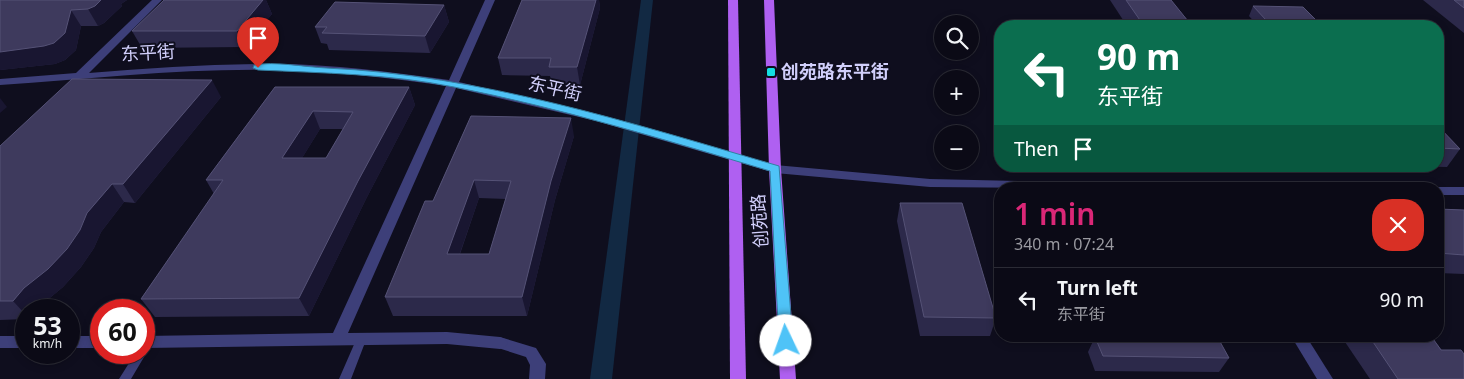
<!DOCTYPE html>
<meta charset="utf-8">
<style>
body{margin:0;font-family:"Noto Sans","Noto Sans SC",sans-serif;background:#191823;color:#f1f3f6;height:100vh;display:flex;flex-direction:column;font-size:19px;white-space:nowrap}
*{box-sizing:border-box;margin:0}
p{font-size:16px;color:#9a9aa1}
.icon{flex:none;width:28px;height:28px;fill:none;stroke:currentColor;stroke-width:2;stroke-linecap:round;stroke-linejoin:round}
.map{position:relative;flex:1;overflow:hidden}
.side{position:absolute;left:994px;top:182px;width:450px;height:160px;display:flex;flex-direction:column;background:#0b0a16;border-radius:20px;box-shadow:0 2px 8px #0003,0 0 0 1px #2b2b35}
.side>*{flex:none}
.guide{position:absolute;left:994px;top:20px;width:450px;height:152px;border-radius:20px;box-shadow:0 2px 8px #0003,0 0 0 1px #2b2b35;background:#0b6e4f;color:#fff;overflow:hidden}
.tools{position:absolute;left:934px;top:15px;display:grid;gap:10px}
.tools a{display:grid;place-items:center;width:45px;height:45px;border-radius:50%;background:#0b0a16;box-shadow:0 2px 8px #0003,0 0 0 1px #2b2b35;font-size:25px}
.speed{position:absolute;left:15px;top:299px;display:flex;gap:10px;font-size:25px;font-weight:700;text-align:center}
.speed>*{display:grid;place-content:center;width:65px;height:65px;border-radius:50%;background:#0b0a16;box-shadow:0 2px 8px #0003,0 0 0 1px #2b2b35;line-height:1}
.speed small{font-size:12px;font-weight:400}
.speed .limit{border:8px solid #d22;background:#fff;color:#111}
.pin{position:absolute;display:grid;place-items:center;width:42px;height:42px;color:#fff;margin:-51px -21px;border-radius:50% 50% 50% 0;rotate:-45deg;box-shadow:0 0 5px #0007}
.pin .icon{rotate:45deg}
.me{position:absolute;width:55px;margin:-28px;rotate:357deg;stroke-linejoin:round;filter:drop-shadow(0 0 4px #0008)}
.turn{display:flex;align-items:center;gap:18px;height:105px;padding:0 20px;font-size:22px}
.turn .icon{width:65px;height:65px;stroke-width:2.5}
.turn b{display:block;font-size:35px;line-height:42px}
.then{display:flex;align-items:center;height:48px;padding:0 20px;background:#0003;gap:10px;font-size:19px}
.round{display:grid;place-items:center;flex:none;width:52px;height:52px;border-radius:20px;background:#191823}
.summary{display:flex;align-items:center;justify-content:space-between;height:85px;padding:0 20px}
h1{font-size:30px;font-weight:600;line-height:38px;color:#db2777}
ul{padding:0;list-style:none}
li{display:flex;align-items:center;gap:15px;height:65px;padding:0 20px;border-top:1px solid #2b2b35}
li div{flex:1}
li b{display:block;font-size:19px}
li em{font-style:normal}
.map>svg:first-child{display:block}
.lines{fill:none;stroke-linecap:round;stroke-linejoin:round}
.canal{fill:#122943;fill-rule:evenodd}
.service{fill:#3d3f79;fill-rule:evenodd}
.minor{fill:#3d3f79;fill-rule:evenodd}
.tertiary{fill:#3d3f79;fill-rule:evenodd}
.primary{fill:#af60f1;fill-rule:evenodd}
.wall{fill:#2c294a;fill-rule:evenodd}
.shaded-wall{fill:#191631}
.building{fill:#3e3a5d;stroke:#555276;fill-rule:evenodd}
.route{fill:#4fc3f7;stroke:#337fa1}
.poi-dot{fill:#13dfe3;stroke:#0f0e1e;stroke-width:2}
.labels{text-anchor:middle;stroke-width:4;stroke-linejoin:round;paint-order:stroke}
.street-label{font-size:18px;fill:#d1cffb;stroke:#0f0e1e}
.poi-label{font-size:18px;font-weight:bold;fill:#d1cffb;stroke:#0f0e1e;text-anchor:start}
</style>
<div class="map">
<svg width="1464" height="379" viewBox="0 0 1464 379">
<rect width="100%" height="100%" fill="#0f0e1e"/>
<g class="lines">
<path class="canal" d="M641 0H653L612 379H590Z"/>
<g class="service">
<path d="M361 336 365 337 366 340 351 379H339L356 340 357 337Z"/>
<path d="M144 348 147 352 131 379H119L136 352H144Z"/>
</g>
<g class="minor">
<path d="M1291 336H1306L1333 379H1317Z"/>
<path d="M500 337 536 348 546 364 545 379H529L530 365 526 357 495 347 492 343 495 339Z"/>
</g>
<g class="tertiary">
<path d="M152 0H162L89 73C151 68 213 64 275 64 333 64 391 72 449 80L485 0H495L459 82 603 116 775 165 930 179 1186 185 1192 189 930 187 775 173 596 121 456 88 348 333 447 332 500 337 505 339 508 343 505 347 500 349 447 344 144 348V336L333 333 446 86C390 78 333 71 276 70 184 68 92 79 0 85V79L76 73Z"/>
<path d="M1438 187H1464V195H1438V189H1433Z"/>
<rect x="0" y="336" width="26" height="12"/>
<rect x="69" y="336" width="32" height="12"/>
</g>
<g class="primary">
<path d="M728 0H738L746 379H730Z"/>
<path d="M764 0H774L781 169 796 379H780L769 169Z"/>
</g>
</g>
<g class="wall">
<path d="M0 0H127L121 4 122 6 104 23 98 26H81L76 50 65 60 55 64 0 70Z"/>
<path d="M164 0H266L272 14 244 47 142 48 132 31Z"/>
<path d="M522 0H599L600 8 580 85 552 84 550 76 502 75 498 58Z"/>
<path d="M1110 0H1171L1192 26H1127Z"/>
<path d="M1423 0H1464V33Z"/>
<path d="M444 5 449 22 430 53 329 50 327 44 321 43 315 27Z"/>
<path d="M1253 6 1316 20 1313 26H1258L1249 16Z"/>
<path d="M275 87H409L415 105 366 199 309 316 155 317 141 299 214 194 206 180ZM320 129H343L326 158H302Z"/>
<path d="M221 97 135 203 124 202 101 232 94 248 81 267 63 287 40 306 26 310V319L0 320V146Z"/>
<path d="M471 116 574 136 555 200 527 316H393L385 297 433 201ZM479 198 506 199 489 254H460Z"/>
<path d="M1438 126 1460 149 1447 167 1399 166H1438Z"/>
<path d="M900 203 996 318 990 336H920L897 221Z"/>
<path d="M1438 209 1464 210V274L1438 273Z"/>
<path d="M1341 336H1431L1464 379H1370Z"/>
<path d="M1095 337 1229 358 1219 372 1095 371 1088 352Z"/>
</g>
<g class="shaded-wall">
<path d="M101 0H127L121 4 122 6 104 23 98 26 88 9Z"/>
<path d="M263 0H266L272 14 244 47 237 31Z"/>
<path d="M596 0H599L600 8 580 85 577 67Z"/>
<path d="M444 5 449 22 430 53 425 36Z"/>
<path d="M71 10 81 26 76 50 65 60 55 64 0 70V52Z"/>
<path d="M212 80 221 97 135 203 123 184Z"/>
<path d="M409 87 415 105 366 199 309 316 299 298 358 181Z"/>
<path d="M0 98 7 107 0 113Z"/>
<path d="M313 111 320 129 291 176 282 158Z"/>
<path d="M571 118 574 136 555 200 527 316 522 297 551 181Z"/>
<path d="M474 180 479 198 453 273 447 254Z"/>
<path d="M112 184 124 202 101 232 94 248 81 267 63 287 40 306 37 310H26V315L13 301Z"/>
</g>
<g class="building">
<path d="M0 0H101L95 6 88 9 71 10 65 33 54 43 44 46 0 52Z"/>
<path d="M164 0H263L237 31H132Z"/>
<path d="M522 0H596L577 67H549L551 58H498Z"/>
<path d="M1126 0H1171L1192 26H1144Z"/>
<path d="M1454 0H1464V8Z"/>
<path d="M335 2 444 5 425 36 322 33 327 27H315Z"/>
<path d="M1253 6 1303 7 1316 20H1266Z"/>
<path d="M72 79 212 80 123 184H112L87 213 80 230 67 249 48 269 24 288 13 301H0V146Z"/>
<path d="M275 87H409L358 181 299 298 141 299 223 180H206ZM313 111 353 112 326 158H282Z"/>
<path d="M471 116 571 118 551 181 522 297H385L425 201H433ZM474 180 511 181 489 254H447Z"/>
<path d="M1438 126 1460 149 1438 148Z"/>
<path d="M900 203H962L996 318 924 317Z"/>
<path d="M1438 209 1464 210V255L1438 253Z"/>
<path d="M1369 336H1431L1441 350H1461L1464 354V379H1398Z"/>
<path d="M1095 337 1218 338 1229 358 1103 356Z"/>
</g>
<path class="route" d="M254 65C274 61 305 67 326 68 481 75 631 123 779 166L793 341 791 345H781L779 341 770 171C665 140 561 108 454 87 390 74 323 73 258 70L253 68Z"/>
<rect class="poi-dot" x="766" y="67" width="10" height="10" rx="2.5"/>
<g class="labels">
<g class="street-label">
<text transform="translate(148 53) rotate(-3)" y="6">东平街</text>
<text transform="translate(555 89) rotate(13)" y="6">东平街</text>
<text transform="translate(760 221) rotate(-94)" y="6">创苑路</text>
</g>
<g class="poi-label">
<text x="781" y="78">创苑路东平街</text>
</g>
</g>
</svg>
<div class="tools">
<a><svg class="icon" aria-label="search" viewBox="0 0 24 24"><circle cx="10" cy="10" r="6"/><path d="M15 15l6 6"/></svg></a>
<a>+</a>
<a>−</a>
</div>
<div class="speed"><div>53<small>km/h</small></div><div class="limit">60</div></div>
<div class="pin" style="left:258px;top:68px;background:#d93025"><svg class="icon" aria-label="arrive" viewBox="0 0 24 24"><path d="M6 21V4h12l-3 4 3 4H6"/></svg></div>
<svg class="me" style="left:786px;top:341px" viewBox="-20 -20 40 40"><circle r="19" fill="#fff"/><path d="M0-13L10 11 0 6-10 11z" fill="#4fc3f7"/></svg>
<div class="guide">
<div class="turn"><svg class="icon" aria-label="left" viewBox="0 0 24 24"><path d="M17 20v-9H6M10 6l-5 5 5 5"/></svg><div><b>90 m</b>东平街</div></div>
<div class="then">Then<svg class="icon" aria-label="arrive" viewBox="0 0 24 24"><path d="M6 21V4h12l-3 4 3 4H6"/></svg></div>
</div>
<section class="side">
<div class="summary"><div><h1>1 min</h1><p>340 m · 07:24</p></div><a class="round" style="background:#d93025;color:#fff"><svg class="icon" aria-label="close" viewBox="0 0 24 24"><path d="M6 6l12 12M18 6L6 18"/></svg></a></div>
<ul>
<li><svg class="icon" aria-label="left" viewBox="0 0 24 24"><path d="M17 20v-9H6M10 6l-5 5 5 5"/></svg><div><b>Turn left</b><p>东平街</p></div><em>90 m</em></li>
</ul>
</section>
</div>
